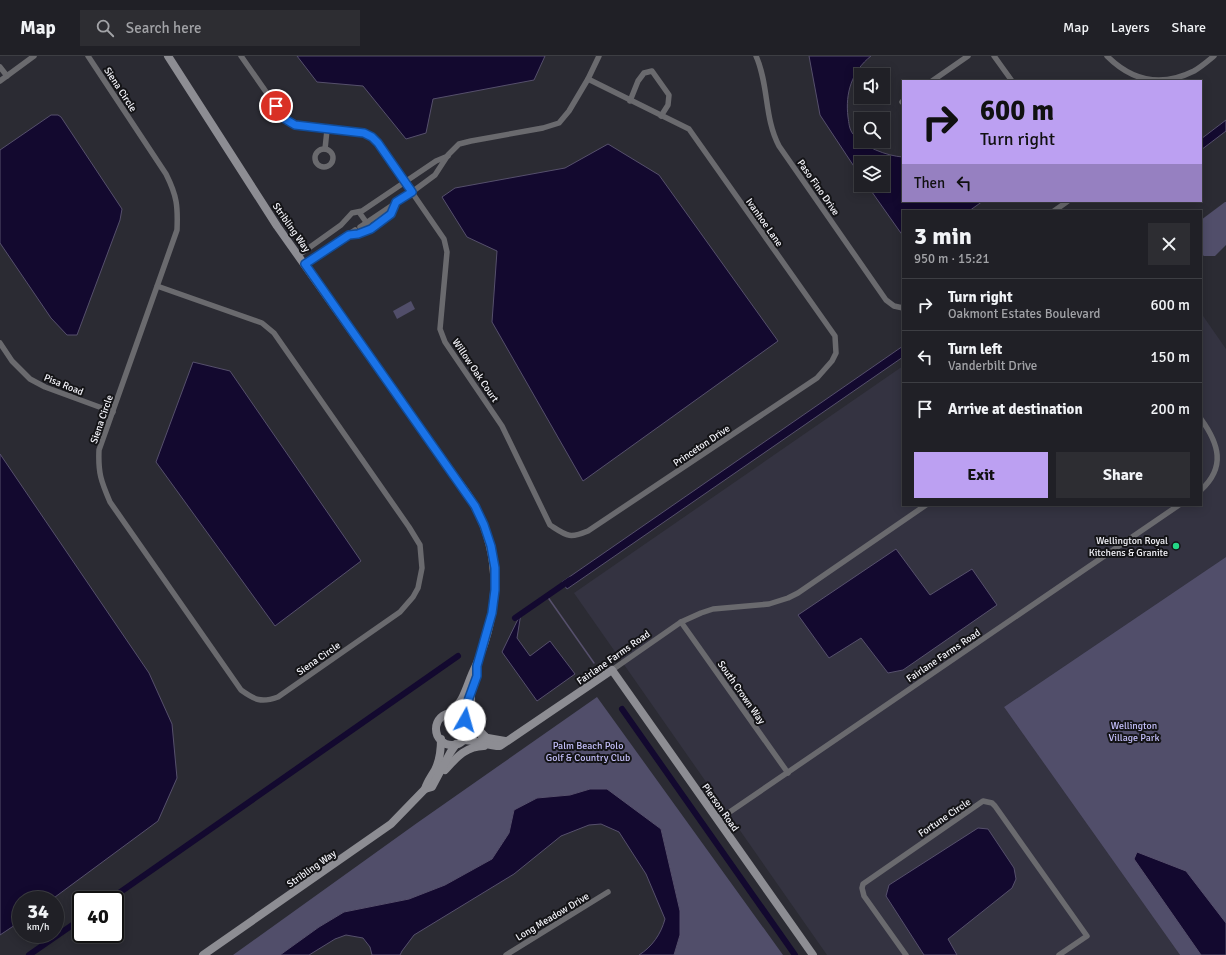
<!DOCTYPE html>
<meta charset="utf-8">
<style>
body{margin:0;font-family:Signika,sans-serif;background:#2d2d32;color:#f1f3f6;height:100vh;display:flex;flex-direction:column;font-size:15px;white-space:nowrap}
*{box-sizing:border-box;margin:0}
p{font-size:13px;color:#a2a3a7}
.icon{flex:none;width:22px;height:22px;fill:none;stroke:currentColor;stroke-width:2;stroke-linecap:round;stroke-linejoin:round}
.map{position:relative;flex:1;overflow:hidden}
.side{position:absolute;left:902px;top:154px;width:300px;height:296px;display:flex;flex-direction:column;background:#202026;border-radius:0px;box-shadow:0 2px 10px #0003,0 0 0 1px #3d3e43}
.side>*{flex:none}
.hud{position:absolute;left:902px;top:24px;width:300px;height:122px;border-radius:0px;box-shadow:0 2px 10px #0003,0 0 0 1px #3d3e43;background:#bca0f2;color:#111;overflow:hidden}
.fabs{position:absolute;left:854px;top:12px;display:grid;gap:8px}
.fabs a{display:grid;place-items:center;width:36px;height:36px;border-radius:0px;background:#202026;box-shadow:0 2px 10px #0003,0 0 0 1px #3d3e43;font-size:20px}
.speed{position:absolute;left:12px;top:835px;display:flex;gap:8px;font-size:20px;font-weight:700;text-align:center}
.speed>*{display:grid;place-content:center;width:52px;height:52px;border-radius:50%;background:#202026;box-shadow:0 2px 10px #0003,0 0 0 1px #3d3e43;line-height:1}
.speed small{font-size:10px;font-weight:400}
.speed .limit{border:2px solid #111;border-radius:6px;background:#fff;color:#111}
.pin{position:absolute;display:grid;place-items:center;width:34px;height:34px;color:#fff;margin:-17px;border:2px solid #fff;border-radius:50%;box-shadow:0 1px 4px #0007}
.me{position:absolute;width:44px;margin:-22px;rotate:7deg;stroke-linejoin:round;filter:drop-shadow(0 0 3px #0008)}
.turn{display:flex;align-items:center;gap:14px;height:84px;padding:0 12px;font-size:18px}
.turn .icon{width:52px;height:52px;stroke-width:2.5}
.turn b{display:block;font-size:28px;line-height:34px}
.then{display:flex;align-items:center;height:38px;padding:0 12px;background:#0003;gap:8px;font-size:15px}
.round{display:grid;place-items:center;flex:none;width:42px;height:42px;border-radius:0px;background:#2d2d32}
.summary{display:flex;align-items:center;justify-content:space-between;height:68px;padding:0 12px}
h1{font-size:24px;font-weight:700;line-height:30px}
.primary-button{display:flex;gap:8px;margin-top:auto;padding:8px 12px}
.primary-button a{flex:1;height:46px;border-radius:0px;background:#bca0f2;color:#111;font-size:16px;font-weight:700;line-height:46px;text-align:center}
.primary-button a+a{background:#2d2d32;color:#f1f3f6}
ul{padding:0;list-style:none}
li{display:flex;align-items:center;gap:12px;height:52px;padding:0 12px;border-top:1px solid #3d3e43}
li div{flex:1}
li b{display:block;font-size:15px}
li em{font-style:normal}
header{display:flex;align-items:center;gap:24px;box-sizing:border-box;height:56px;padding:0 20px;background:#202026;border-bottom:1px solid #3d3e43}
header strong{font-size:19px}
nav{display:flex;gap:22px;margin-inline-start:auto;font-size:14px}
.search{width:280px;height:36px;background:#2d2d32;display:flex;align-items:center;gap:10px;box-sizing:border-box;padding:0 14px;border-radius:0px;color:#a2a3a7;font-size:15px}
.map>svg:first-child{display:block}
.built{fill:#343341}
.green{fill:#514e6a}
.water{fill:#13092f;stroke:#56506c}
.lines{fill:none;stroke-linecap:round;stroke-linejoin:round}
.stream{stroke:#56506c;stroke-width:1.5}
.canal{stroke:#13092f;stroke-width:6}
.street{stroke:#6a6a6e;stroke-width:5.5}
.secondary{stroke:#8d8d93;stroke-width:8}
.route-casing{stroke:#114b97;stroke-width:10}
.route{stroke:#1a73e8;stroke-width:7}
.poi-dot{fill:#23d886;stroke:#141417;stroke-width:1.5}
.labels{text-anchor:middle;stroke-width:4;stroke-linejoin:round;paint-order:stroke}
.street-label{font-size:10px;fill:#f4f4fa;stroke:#141417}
.poi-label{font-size:10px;fill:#f4f4fa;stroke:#141417;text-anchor:end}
.park-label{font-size:10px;fill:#c3bef8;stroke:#141417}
</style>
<header>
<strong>Map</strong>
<div class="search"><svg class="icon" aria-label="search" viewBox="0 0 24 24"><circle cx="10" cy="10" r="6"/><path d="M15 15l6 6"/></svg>Search here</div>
<nav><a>Map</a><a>Layers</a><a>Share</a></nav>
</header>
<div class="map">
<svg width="1226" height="899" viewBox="0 0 1226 899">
<rect width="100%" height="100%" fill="#2b2b33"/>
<path class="built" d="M1201 257 1226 293V501L1004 651 1180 899H827L574 537 903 310V449H1201Z"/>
<g class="green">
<path d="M1225 146H1226V189L1215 200H1204L1201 198V164Z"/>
<path d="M411 245 415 253 397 263 393 255Z"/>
<path d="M1226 501V899H1180L1004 651Z"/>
<path d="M597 641 783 899H674L680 879V855L661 773 607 734 590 733 570 739 537 742 514 754 509 777 492 803 445 829 409 843 344 856 319 871 280 899H233L417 767Z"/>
</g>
<g class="water">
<path d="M297 0H545L534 24 433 43 426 77 406 83 363 30 317 26Z"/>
<path d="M809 0H871C852 15 845 37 848 61 849 67 849 73 853 78 863 91 887 100 903 101V145H983L969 155H903V180L867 129H883V107H861V121L820 59Z"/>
<path d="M51 59H58L61 61 122 153 120 164 77 279H67L51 262 0 187V94Z"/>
<path d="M1226 64V75L1201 94V83Z"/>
<path d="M608 88 659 119 778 285 583 425 492 266 497 195 467 181 442 141 455 132 565 112Z"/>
<path d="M903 290V301L567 533 562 526Z"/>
<path d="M193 306 230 315 361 505 275 570 156 406Z"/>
<path d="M0 398 149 617 172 668 177 722 158 765 51 844H21V865L0 879Z"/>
<path d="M896 493 930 539 972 513 997 549 903 614 888 617 861 582 829 602 798 559Z"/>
<path d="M521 557 517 582 530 600 550 585 575 618 537 645 502 596Z"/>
<path d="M590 733H607L661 773 680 855V879L674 899H639C652 891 661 878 665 863L646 818 619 776 601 768 589 769 561 780 514 818 414 879 402 895 400 899H372L370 891 363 882 346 879 335 883 309 899H280L319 871 344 856 409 843 445 829 492 803 509 777 514 754 537 742 570 739Z"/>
<path d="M978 772 988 773 1014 812 1016 823 1012 832 948 883 957 899H924L886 840 889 829Z"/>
<path d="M1137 796 1186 815 1226 867V899H1201L1134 803Z"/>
</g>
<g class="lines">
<path class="stream" d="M547 540 594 607"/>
<g class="canal">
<path d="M515 562 570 524"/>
<path d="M622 653 795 899"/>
<path d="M109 844 458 600"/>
<path d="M29 899 81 863"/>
</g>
<g class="street">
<path d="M88 0 166 118C177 140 178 150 177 174L99 394C98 417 101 425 110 446L241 634C255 644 261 647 278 641L400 556 413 541 418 532 422 512 420 489 409 471 274 277 262 267 157 230"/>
<path d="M241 0 285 63 295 69 364 77 372 81 378 87 444 183 447 196 440 273 445 286 502 370 550 469C567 480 569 483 588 475L817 322 832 305 836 297 835 280 689 73 588 23"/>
<path d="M756 0C769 29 764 62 779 90L886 244 894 250 903 252"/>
<path d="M994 0 1012 25"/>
<path d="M1107 0C1133 26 1162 31 1194 15 1201 11 1208 5 1214 0"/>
<path d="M0 11 7 20"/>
<path d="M0 25 34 0"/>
<path d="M932 25 968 0"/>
<path d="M630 45 638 25 644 17 652 15 669 39 668 49 661 60"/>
<path d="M902 46 903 45"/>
<path d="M325 93 327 74"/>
<circle cx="324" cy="102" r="9"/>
<path d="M1054 155 1068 145"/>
<path d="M359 156 371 173"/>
<path d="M360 171 412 136 435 119 448 99 459 88 471 85 543 72 559 67 569 55 588 23 599 0"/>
<path d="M349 179 358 178 371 173 391 158 396 147"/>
<path d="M299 199 341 169 352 157 362 155 436 105 448 100"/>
<path d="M305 208 355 174"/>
<path d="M0 287 12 305 30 323 45 331 113 356"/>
<path d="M1201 363C1219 388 1226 411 1201 434"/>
<path d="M681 566 788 717"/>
<path d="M612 614 681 566 701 557 713 553 769 548 788 542 798 537 926 449"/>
<path d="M718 764 1179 449"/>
<path d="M506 899 608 836"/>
<path d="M906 899 864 840 862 832 863 828 983 745 992 747 995 750 1087 880 1059 899"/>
</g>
<g class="secondary">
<path d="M168 0 277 170 455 421C462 431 470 440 475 451 504 505 498 564 472 618 466 632 463 646 451 657"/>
<path d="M471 641C471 660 473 670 488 683"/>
<circle cx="452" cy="673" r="16"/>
<path d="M465 664V653L470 637"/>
<path d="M482 681 505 685"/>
<path d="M463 684C476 684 487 690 500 690L612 614 813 899"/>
<path d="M445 714C456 702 466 690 484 690"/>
<path d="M425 733C427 726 431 721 435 714 440 704 441 694 441 683"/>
<path d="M203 899 391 768 425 733 432 731 450 697 456 688"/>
</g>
</g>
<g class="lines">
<defs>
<path id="route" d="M276 50 285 63 295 69 364 77 372 81 378 87 412 136 396 146 391 158 371 173 358 178 349 179 305 208 475 450 484 469 491 490 495 512V534L492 557 477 610V620L465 653V664"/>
</defs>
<use href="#route" class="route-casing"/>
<use href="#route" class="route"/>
</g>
<circle class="poi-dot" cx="1176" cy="490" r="4"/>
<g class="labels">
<g class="street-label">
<text transform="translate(121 33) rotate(57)" y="4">Siena Circle</text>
<text transform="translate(819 131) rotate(55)" y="4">Paso Fino Drive</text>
<text transform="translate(765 166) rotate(55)" y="4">Ivanhoe Lane</text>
<text transform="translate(292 171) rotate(55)" y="4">Stribling Way</text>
<text transform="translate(476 314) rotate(56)" y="4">Willow Oak Court</text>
<text transform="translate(64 328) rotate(22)" y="4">Pisa Road</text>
<text transform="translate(101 363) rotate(-71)" y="4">Siena Circle</text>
<text transform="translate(701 389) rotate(-34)" y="4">Princeton Drive</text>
<text transform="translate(943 599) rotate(-34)" y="4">Fairlane Farms Road</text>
<text transform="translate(613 601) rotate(-35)" y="4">Fairlane Farms Road</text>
<text transform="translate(318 602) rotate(-35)" y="4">Siena Circle</text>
<text transform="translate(742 636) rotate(55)" y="4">South Crown Way</text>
<text transform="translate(721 751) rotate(55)" y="4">Pierson Road</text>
<text transform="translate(944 761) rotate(-34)" y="4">Fortune Circle</text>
<text transform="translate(311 812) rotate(-35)" y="4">Stribling Way</text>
<text transform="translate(552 860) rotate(-31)" y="4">Long Meadow Drive</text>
</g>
<g class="poi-label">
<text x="1168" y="488">Wellington Royal<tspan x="1168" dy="12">Kitchens &amp; Granite</tspan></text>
</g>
<g class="park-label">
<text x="1134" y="673">Wellington<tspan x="1134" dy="12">Village Park</tspan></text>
<text x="588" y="693">Palm Beach Polo<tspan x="588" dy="12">Golf &amp; Country Club</tspan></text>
</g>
</g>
</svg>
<div class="fabs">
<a><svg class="icon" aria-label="sound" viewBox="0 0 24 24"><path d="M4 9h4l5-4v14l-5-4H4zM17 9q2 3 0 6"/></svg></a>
<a><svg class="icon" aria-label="search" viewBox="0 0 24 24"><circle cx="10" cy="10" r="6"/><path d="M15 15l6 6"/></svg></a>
<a><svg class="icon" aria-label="layers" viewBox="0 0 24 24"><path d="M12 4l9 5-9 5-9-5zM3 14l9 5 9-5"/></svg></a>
</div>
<div class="speed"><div>34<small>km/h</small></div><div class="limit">40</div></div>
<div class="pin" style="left:276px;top:50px;background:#d93025"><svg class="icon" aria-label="arrive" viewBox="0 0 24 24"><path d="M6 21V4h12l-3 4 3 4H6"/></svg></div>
<svg class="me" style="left:465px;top:664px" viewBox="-20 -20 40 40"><circle r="19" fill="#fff"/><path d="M0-13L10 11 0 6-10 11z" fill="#1a73e8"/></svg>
<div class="hud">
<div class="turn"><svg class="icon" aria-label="right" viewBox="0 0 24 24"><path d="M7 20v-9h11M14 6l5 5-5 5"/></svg><div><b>600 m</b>Turn right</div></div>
<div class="then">Then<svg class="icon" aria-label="left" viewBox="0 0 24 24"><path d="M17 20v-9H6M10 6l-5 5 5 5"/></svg></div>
</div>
<section class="side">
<div class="summary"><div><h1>3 min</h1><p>950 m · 15:21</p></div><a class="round"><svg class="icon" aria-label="close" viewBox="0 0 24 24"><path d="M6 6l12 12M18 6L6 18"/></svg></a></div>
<ul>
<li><svg class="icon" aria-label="right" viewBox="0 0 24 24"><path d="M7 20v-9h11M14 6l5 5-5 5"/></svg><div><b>Turn right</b><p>Oakmont Estates Boulevard</p></div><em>600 m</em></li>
<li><svg class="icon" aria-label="left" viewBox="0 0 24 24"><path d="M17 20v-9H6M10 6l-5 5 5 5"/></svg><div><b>Turn left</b><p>Vanderbilt Drive</p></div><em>150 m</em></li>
<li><svg class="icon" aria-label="arrive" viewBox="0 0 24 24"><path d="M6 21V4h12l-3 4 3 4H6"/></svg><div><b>Arrive at destination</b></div><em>200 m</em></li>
</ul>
<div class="primary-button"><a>Exit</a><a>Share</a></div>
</section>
</div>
